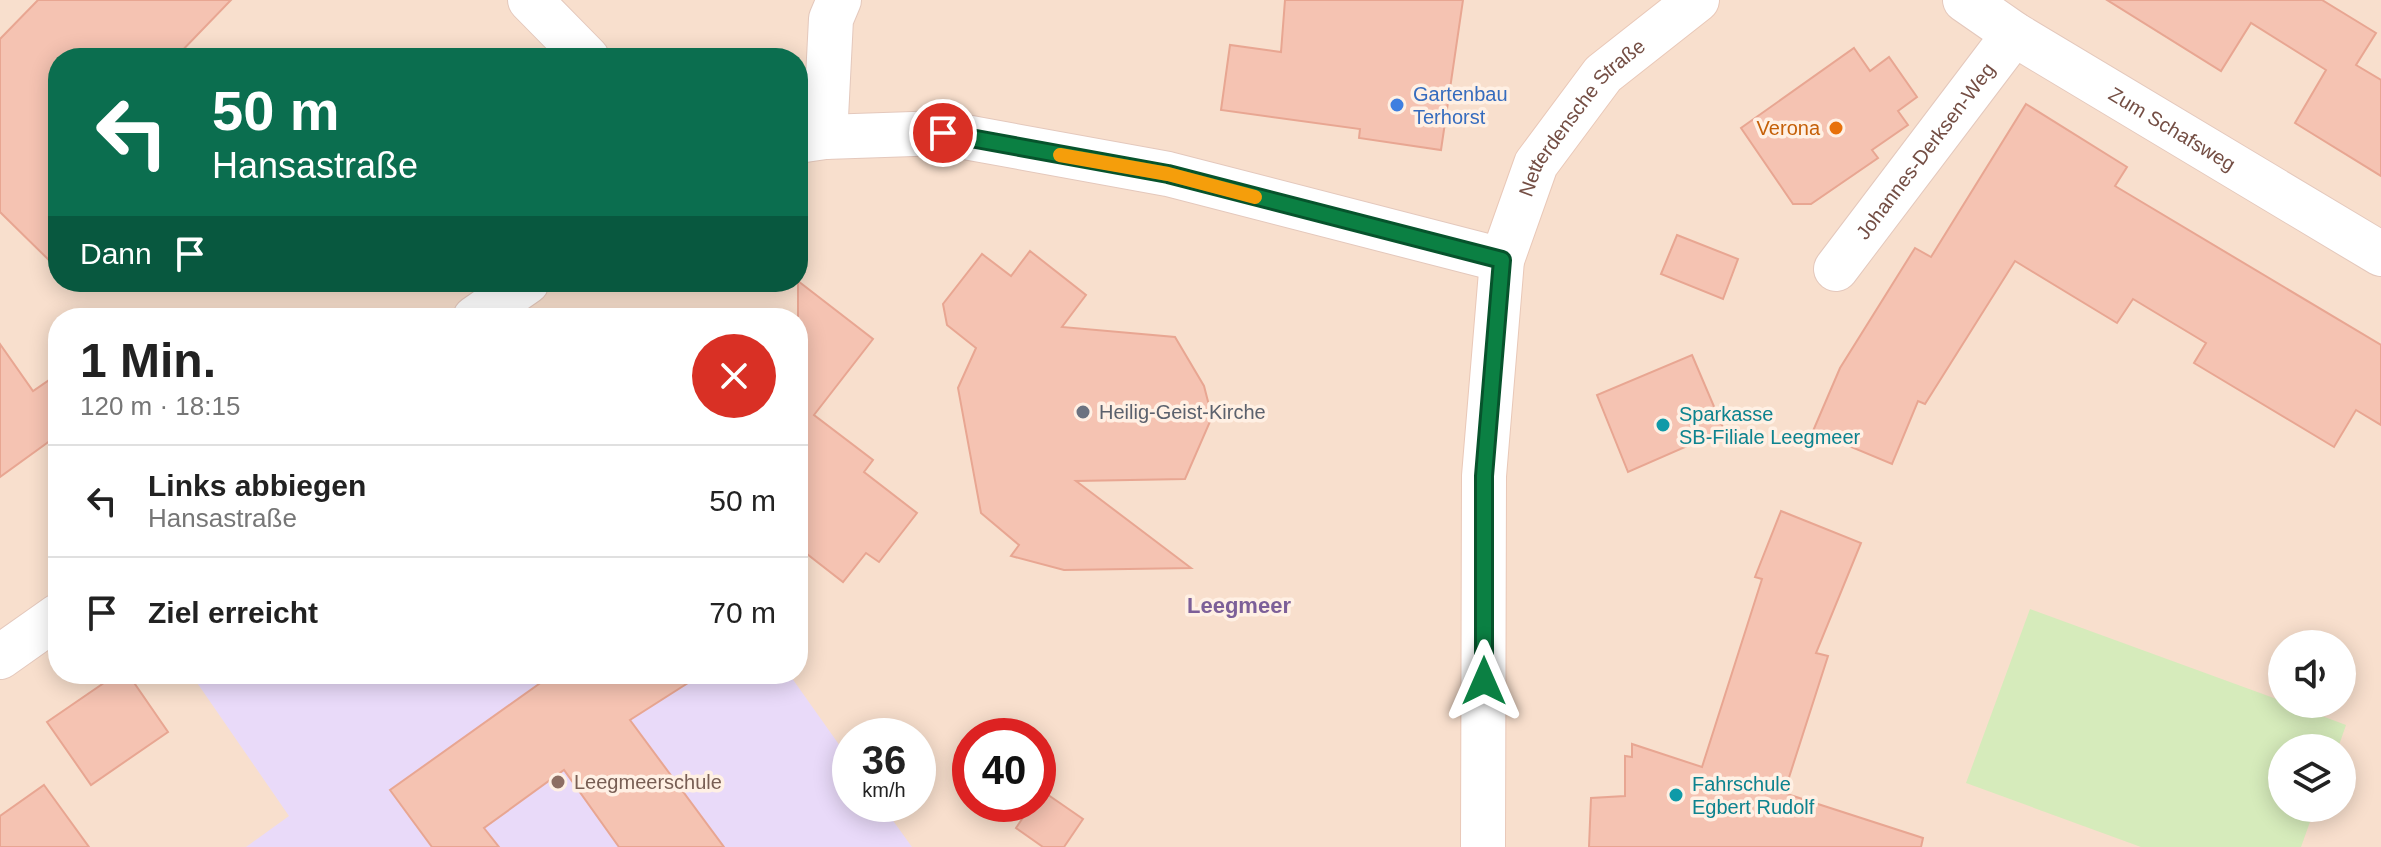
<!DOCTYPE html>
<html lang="de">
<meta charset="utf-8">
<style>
body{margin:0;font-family:Arial,sans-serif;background:#f2f2f2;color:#222;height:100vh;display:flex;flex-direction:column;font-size:30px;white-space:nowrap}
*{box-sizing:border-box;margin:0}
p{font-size:26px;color:#767676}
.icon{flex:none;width:44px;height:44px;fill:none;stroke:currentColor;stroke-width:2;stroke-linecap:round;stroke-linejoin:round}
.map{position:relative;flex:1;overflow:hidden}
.drawer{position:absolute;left:48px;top:308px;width:760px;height:376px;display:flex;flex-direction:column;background:#fff;border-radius:32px;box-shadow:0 4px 20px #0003}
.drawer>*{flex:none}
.top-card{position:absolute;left:48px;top:48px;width:760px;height:244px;border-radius:32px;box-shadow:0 4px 20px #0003;background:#0b6e4f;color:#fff;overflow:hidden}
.controls{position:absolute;left:2268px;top:630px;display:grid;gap:16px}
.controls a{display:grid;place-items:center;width:88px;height:88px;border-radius:50%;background:#fff;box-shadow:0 4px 20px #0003;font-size:40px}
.speed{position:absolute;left:832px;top:718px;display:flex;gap:16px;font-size:40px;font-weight:700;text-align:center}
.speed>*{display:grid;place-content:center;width:104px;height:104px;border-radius:50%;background:#fff;box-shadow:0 4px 20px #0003;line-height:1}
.speed small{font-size:20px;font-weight:400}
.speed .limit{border:12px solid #d22;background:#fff;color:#111}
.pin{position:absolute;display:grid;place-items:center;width:68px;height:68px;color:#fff;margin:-34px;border:4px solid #fff;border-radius:50%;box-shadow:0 2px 8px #0007}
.me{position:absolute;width:88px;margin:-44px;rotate:0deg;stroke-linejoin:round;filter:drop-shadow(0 0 6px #0008)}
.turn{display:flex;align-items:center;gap:28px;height:168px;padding:0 32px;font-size:36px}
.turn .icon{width:104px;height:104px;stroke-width:2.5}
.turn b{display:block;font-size:56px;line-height:68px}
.then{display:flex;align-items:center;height:76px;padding:0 32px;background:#0003;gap:16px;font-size:30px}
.round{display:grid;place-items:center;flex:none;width:84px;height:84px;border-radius:42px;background:#f2f2f2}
.head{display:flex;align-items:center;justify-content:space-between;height:136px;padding:0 32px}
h1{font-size:48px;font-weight:700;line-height:60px}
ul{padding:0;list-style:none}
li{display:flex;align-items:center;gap:24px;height:112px;padding:0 32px;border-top:2px solid #e0e0e0}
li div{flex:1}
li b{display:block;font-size:30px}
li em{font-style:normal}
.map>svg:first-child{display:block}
.residential{fill:#f8dfcd;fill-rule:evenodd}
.education{fill:#e9daf9}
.green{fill:#d6ebbb}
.building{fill:#f5c3b2;stroke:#e8a692;stroke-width:2}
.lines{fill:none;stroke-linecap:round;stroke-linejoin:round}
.street-casing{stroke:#e4c8bc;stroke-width:46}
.secondary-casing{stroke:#e9c8b8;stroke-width:46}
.street{stroke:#fff;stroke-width:44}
.secondary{stroke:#fff;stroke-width:44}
.route-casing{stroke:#07532c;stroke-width:20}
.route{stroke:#0b8043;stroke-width:14}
.slow{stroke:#f59e0b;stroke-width:14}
.shop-dot{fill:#3f7fe0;stroke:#fff0e4;stroke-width:3}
.food-dot{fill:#e8710a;stroke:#fff0e4;stroke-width:3}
.worship-dot{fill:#6b7280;stroke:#fff0e4;stroke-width:3}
.culture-dot{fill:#0f9aa8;stroke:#fff0e4;stroke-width:3}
.education-dot{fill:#8d6e63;stroke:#fff0e4;stroke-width:3}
.labels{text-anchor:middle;stroke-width:7;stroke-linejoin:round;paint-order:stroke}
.shop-label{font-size:20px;fill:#366cbe;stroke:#fff0e4;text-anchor:start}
.street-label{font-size:20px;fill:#744e44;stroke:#fff0e4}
.food-label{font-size:20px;fill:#c56008;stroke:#fff0e4;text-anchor:end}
.worship-label{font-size:20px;fill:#5b616d;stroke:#fff0e4;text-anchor:start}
.culture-label{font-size:20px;fill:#0d838f;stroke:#fff0e4;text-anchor:start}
.education-label{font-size:20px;fill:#785e54;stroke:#fff0e4;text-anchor:start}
.neighbourhood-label{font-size:22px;font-weight:bold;fill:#7c5f98;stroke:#fff0e4}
</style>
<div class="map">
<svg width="2381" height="847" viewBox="0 0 2381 847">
<rect width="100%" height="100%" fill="#feecdc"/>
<path class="residential" d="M0 0H2381V847H0ZM58 58H798V282H58ZM58 318H798V674H58ZM2282 644H2342V704H2282ZM850 736H918V804H850ZM970 736H1038V804H970ZM2282 748H2342V808H2282Z"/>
<path class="education" d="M191 674H789L850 760V804H881L912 847H246L289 816Z"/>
<path class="green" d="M2030 609 2282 701V704H2290L2346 725 2338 748H2282V808H2315L2301 847H2141L1966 783Z"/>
<g class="building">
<path d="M38 0H231L175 58H58V269L0 212V39Z"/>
<path d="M1285 0H1463L1441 150 1359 138 1360 129 1221 110 1230 45 1281 52Z"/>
<path d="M2107 0H2322L2376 33 2356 65 2381 80V176L2295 123 2326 70 2251 23 2221 71Z"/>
<path d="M1854 48 1870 71 1889 57 1917 97 1898 111 1908 125 1872 150 1878 158 1811 204H1793L1741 128Z"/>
<path d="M2026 104 2127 167 2115 186 2381 345V425L2356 410 2334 447 2194 363 2206 343 2133 299 2117 323 2015 261 1925 404 1918 401 1892 464 1813 431 1840 368 1915 248 1931 257Z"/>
<path d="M1677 235 1738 259 1723 299 1661 274Z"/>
<path d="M1030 251 1086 295 1062 327 1175 337 1204 386 1212 417 1185 479 1076 481 1191 568 1064 570 1011 556 1019 545 981 513 958 388 976 348 947 325 943 304 982 254 1011 276Z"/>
<path d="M798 281 873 339 814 415 873 460 864 472 917 513 879 562 866 553 843 582 798 547Z"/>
<path d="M0 344 33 391 58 374V435L0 477Z"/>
<path d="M1692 355 1724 430 1628 472 1597 395Z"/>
<path d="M1781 511 1861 543 1816 653 1828 656 1784 793 1923 838 1921 847H1589L1591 798 1625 796V756L1632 757V744L1702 767 1762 579 1755 577Z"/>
<path d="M117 674H128L168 732 91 785 47 722Z"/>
<path d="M553 674H702L630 720 724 847H619L564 770 484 828 499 847H432L390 790Z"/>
<path d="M44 785 89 847H0V816Z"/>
<path d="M1041 790 1083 819 1064 847H1043L1016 828 1032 804H1038V795Z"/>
</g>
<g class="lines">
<defs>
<g id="street">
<path d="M530 0 587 58"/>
<path id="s1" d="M1965 0 2014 34 2381 254"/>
<path d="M825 137 831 19 839 0"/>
<path d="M798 141 825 137 943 133 1168 174 1502 260"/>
<path id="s2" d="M1836 269 2014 34"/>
<path d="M475 318 527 282"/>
<path d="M0 657 58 616"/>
</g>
<g id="secondary">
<path id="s3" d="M1483 847 1484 476 1502 260 1536 164 1603 74 1697 0"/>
</g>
</defs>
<use href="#street" class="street-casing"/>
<use href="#secondary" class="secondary-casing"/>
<use href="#street" class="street"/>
<use href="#secondary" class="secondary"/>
</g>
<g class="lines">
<defs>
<path id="route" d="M943 133 1168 174 1502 260 1484 476V681"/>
</defs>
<use href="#route" class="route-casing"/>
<use href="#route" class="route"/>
<path class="slow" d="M1060 155 1168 174 1255 197"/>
</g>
<circle class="shop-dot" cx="1397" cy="105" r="8"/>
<circle class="food-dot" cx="1836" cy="128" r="8"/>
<circle class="worship-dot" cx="1083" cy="412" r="8"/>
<g class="culture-dot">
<circle cx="1663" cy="425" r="8"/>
<circle cx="1676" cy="795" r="8"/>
</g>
<circle class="education-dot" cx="558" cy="782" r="8"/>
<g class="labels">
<g class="shop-label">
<text x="1413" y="101">Gartenbau<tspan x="1413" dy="23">Terhorst</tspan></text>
</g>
<g class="street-label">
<text dy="7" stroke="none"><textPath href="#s3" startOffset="754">Netterdensche Straße</textPath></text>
<text dy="7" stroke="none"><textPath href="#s1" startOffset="244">Zum Schafsweg</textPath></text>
<text dy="7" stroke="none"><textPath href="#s2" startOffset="148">Johannes-Derksen-Weg</textPath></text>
</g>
<g class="food-label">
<text x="1820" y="135">Verona</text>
</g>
<g class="worship-label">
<text x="1099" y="419">Heilig-Geist-Kirche</text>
</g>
<g class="culture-label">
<text x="1679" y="421">Sparkasse<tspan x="1679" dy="23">SB-Filiale Leegmeer</tspan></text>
<text x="1692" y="791">Fahrschule<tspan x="1692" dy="23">Egbert Rudolf</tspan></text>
</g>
<g class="education-label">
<text x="574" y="789">Leegmeerschule</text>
</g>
<g class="neighbourhood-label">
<text x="1239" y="613">Leegmeer</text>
</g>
</g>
</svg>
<div class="controls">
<a><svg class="icon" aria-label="sound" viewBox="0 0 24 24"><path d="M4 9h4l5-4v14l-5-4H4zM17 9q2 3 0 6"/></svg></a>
<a><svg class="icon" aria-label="layers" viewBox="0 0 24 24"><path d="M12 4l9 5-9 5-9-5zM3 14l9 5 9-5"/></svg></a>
</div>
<div class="speed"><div>36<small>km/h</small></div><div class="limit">40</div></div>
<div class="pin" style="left:943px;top:133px;background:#d93025"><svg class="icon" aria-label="arrive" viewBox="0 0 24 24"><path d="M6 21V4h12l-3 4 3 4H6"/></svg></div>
<svg class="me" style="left:1484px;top:681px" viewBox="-20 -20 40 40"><path d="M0-17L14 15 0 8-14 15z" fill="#0b8043" stroke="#fff" stroke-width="4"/></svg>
<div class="top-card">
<div class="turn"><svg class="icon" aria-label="left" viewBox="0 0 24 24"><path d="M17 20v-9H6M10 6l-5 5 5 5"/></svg><div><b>50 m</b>Hansastraße</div></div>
<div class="then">Dann<svg class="icon" aria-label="arrive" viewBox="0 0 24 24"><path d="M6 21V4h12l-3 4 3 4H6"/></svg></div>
</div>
<section class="drawer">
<div class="head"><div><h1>1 Min.</h1><p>120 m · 18:15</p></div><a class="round" style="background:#d93025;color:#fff"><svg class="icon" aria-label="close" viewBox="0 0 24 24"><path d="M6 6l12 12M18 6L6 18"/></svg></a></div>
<ul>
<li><svg class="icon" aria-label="left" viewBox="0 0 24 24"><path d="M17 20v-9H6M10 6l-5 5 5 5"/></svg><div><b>Links abbiegen</b><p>Hansastraße</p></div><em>50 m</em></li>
<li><svg class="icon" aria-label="arrive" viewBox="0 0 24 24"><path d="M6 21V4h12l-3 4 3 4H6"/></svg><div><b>Ziel erreicht</b></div><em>70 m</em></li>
</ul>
</section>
</div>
